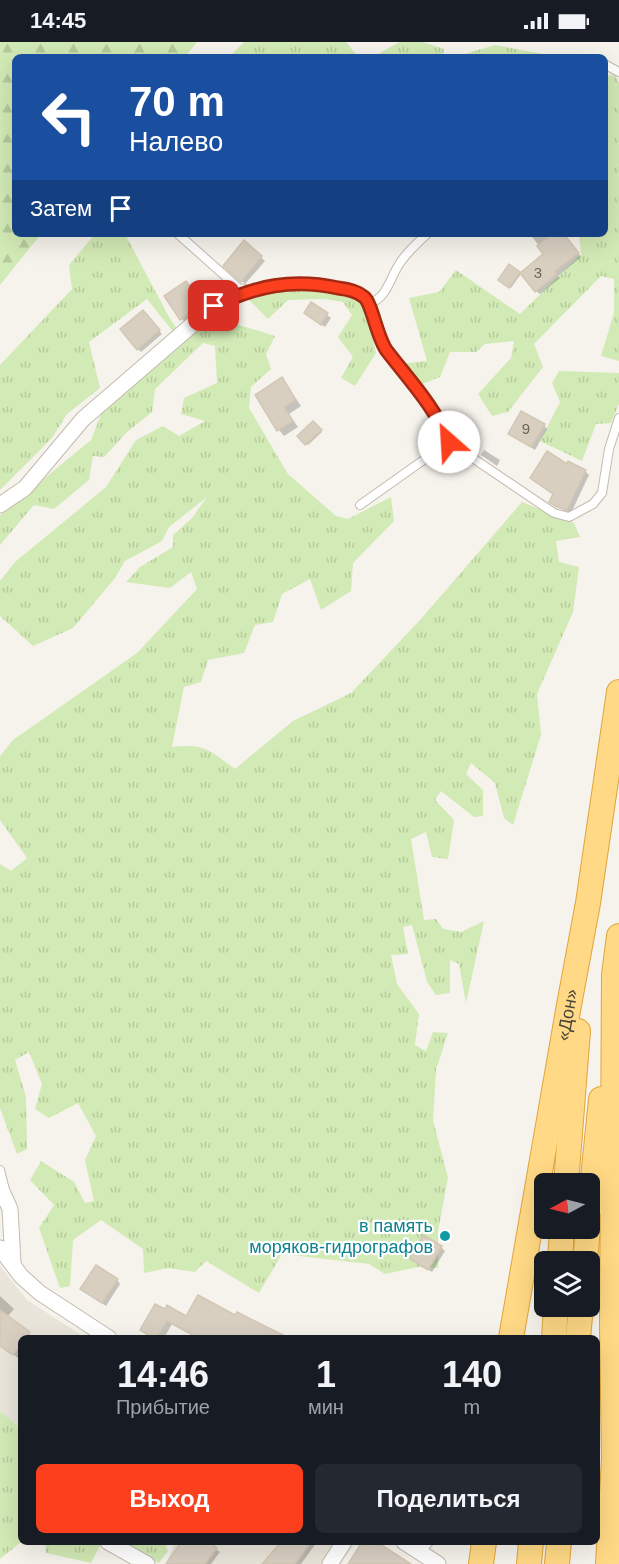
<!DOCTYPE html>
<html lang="ru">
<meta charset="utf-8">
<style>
body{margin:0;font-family:Arial,sans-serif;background:#242831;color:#f1f3f6;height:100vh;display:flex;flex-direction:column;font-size:22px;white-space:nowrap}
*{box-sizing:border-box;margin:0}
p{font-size:20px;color:#9ea1a6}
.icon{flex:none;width:33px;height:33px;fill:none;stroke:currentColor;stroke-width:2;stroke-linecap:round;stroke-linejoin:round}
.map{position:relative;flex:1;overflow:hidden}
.side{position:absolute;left:18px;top:1293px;width:582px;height:210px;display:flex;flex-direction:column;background:#171b24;border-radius:9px;box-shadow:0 6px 24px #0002}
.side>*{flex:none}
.hud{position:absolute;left:12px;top:12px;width:596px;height:183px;border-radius:9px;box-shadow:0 6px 24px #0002;background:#1a4fa0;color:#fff;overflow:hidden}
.needle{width:39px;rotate:263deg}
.tools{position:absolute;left:534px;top:1131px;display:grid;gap:12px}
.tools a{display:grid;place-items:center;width:66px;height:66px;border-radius:9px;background:#171b24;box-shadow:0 6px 24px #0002;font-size:30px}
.pin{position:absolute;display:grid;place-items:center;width:51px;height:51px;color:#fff;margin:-26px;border-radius:12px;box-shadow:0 3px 9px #0006}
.me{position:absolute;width:66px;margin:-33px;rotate:334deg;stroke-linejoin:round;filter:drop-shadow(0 0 4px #0008)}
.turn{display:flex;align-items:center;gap:21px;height:126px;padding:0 18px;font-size:27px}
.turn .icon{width:78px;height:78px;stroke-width:2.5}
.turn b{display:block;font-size:42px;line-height:51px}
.then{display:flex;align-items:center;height:57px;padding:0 18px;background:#0003;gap:12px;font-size:22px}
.eta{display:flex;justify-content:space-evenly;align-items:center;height:102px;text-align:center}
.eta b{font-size:36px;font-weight:700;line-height:42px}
.action{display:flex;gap:12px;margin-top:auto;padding:12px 18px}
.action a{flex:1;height:69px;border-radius:9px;background:#fc3f1d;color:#fff;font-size:24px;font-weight:700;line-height:69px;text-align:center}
.action a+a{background:#242831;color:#f1f3f6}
.status{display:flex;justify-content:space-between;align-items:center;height:42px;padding:0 30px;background:#171b24;direction:ltr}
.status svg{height:16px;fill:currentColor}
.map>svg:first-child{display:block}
.residential{fill:#eae5da}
.grass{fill:url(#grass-tufts)}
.forest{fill:url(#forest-firs)}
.shadow{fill:#0003}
.building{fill:#d8cfc1;stroke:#d3c7b4;stroke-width:1.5}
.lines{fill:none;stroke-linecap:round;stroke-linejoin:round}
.service-casing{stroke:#c2bbae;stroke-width:10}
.minor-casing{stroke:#c2bbae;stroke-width:17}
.trunk-casing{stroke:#e0a43c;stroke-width:26}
.service{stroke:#fff;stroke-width:8}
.minor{stroke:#fff;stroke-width:15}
.trunk{stroke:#ffd985;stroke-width:24}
.route-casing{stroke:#a42913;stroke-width:15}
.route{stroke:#fc3f1d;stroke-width:10}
.culture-dot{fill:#0f9aa8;stroke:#fff;stroke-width:2}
.labels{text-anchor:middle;stroke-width:4.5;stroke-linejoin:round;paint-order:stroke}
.number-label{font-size:15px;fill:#6e675b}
.street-label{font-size:18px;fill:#4b4439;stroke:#fff}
.culture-label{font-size:18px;fill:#0d838f;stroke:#fff;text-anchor:end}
</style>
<div class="status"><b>14:45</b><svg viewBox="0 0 49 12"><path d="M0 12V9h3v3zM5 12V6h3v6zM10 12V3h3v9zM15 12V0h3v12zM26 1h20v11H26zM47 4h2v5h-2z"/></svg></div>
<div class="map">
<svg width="619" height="1522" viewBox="0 0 619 1522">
<defs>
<pattern id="grass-tufts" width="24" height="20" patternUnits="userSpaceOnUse" patternTransform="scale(1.5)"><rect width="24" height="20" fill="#d2eab5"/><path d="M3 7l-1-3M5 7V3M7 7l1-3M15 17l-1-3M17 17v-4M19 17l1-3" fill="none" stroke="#b6ca9c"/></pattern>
<pattern id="forest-firs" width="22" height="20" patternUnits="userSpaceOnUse" patternTransform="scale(1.5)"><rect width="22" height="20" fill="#d2eab5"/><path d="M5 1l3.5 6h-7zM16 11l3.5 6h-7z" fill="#b6ca9c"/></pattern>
</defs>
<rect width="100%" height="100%" fill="#f6f3ec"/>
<g class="residential">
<path d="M0 1224 27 1258 86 1296H21V1387L0 1369Z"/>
<path d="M175 1500H356L340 1522H166Z"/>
</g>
<g class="grass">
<path d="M244 0H346L358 15H229Z"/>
<path d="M399 0H423L444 7 443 15H373Z"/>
<path d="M495 3 549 13 553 15H463L465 12Z"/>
<path d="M615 33 619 41V319L601 314 614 271V237L601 234 534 302 543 325 508 370 492 374 478 352 511 316 514 299 485 302 476 310H450L440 335 422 342 398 322 427 319 409 256 439 250 456 228 520 272 581 212 579 192H604L605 34Z"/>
<path d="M95 192H125L169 275 184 297 223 263 229 280 275 294 266 312 271 327 251 345 249 366 288 432 336 474 348 477 391 455 394 479 353 521 351 549 321 568 310 537 282 552 273 580 255 583 244 611 208 618 201 640 184 645 172 705C205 701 209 708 235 727L293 679 351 651 420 578 522 460 574 481 580 495 556 499 559 520 579 525 573 570 537 652 541 693 513 783 504 776 495 741 471 721 466 732 483 748V774L474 775 441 749 435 758 454 778 448 817 432 815 426 790 411 797 424 878 436 877 443 887 461 890 484 879 466 961 459 922 450 918V951L436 953 427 940 412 883 403 885 408 912 391 913 397 942 419 972 415 1003 426 1009 433 990 448 991 436 1028 433 1078 448 1136 438 1189V1226L418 1225 385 1232 369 1222 282 1212 259 1251 206 1219 195 1230 168 1226 144 1231 143 1207 101 1178 73 1198 70 1244 60 1246 39 1186 54 1163 30 1138 41 1119 74 1140 85 1161 94 1159 85 1118 96 1094 78 1061 49 1076 35 1067 42 1042 29 1010 15 1018 26 1055 27 1107 17 1112 0 1066V822L11 829 27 816 0 778V714L13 698 137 611 197 547 191 530 170 546 126 540 140 525 173 505V493L192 476 207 455 169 485 162 499 125 519 115 536 73 586 33 604 0 574V539L15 520 106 445 136 398 163 384 179 394 205 379 181 372 184 356 217 341 215 304 203 301 155 347 152 370 127 390 104 415 93 414 89 438 54 467 34 463 0 503V473L91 398 104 365 182 301 147 257 89 300 100 346 67 372 52 396 0 448V323L72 247 69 223Z"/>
<path d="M287 247C311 248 354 244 366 269 372 281 373 298 376 311L355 344 341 336 353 315 338 295 352 273 343 260 325 257 288 258 268 277 246 255Z"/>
<path d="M559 329 619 331V362L611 381 596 382 582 419 540 399 560 360 552 341Z"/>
<path d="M0 1369 21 1387V1500L0 1517Z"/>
<path d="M45 1500H102L91 1521 46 1511Z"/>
<path d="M117 1500H164L168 1509 159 1521Z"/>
</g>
<path class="forest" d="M0 0H197L185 15H15V192H41L0 243Z"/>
<g class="shadow">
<path d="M530 192H563L581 215 558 234 560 236 540 252 536 249 545 212Z"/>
<path d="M244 201 265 219 245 242 225 224Z"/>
<path d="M510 224 521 232 511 246 500 238Z"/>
<path d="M186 240 205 266 185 281 166 254Z"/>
<path d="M312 262 331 276 325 285 305 271Z"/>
<path d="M146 273 162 292 141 310 138 307Z"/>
<path d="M282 337 301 364 289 372 298 385 284 394 279 388 257 353Z"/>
<path d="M313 381 322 390 308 403 299 394Z"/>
<path d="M544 383 547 387 535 408 510 392Z"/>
<path d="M484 408 500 418 497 424 481 413Z"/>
<path d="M568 424 585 429 589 433 571 471 555 464 551 460 555 452 531 436Z"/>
<path d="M441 1205 445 1209 432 1230 412 1217Z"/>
<path d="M117 1238 120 1242 106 1264 85 1250Z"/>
<path d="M0 1254 14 1267 7 1275 33 1295 21 1296V1311L18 1316 0 1302Z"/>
<path d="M155 1264 187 1276 281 1296H197L172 1282 164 1296H152L141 1288Z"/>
<path d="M201 1500H206L220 1510 211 1522H172L170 1519Z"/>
<path d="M280 1500H317L301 1522H264L282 1502Z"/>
</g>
<g class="building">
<path d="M552 192H564L579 211 555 229 557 232 535 250 520 231 543 212 537 204Z"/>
<path d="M244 198 262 214 241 240 223 224Z"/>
<path d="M509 222 520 230 509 246 498 238Z"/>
<path d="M186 239 202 261 180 278 164 254Z"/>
<path d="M311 260 328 271 321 283 304 271Z"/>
<path d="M143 268 160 288 137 308 120 287Z"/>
<path d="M282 335 296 358 284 365 293 379 277 389 255 353Z"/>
<path d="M521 369 545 382 531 405 508 392Z"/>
<path d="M313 379 322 388 305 403 297 394Z"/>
<path d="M547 409 567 422 568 419 586 428 567 468 557 465 549 460 553 452 530 436Z"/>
<path d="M423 1193 442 1204 428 1228 410 1217Z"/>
<path d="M96 1223 118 1237 102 1261 80 1247Z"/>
<path d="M198 1253 235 1273 237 1270 289 1296H198L167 1279 157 1296H153L140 1288 155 1262 165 1267 167 1263 186 1274Z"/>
<path d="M0 1268 30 1290 26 1296H21V1302L13 1313 0 1304Z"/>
<path d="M181 1500H209L217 1506 205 1522H166Z"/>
<path d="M281 1500H311L295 1522H262Z"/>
<path d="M362 1500H377L411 1522H348Z"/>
</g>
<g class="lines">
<defs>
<g id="service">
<path d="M604 22 619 30"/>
<path d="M178 192 243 250C257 247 273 241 288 241 307 240 361 243 370 262 376 278 376 295 387 309 409 339 435 365 449 400"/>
<path d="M369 262C387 255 389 239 398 224 405 212 416 202 427 192"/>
<path d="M360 463 449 400 554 471 569 475 593 462 602 451 609 407 619 376"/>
<path d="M0 1128 5 1148"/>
<path d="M420 1511 429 1500"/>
</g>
<g id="minor">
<path d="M0 463 25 446 83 377 214 264 243 250"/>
<path d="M0 1145 10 1167 13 1221"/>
<path d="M0 1206 21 1234 40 1251 109 1296"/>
<path d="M108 1500 147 1522"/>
<path d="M404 1500 438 1522"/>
<path d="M330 1522 344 1500"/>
</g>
<g id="trunk">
<path d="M566 1142 578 989"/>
<path d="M590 1166 601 1057"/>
<path d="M560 1220 562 1186"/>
<path d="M585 1220 588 1186"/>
<path id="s1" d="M511 1296 569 963 588 861 619 650"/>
<path d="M554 1296 556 1264"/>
<path d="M578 1296 581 1264"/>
<path d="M481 1522 484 1500"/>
<path d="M529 1522 531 1500"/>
<path d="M557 1522 559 1500"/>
<path d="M608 1522 614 1417 612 1286 614 933 619 894"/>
</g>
</defs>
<use href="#service" class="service-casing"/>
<use href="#minor" class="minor-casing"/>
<use href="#trunk" class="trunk-casing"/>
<use href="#service" class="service"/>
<use href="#minor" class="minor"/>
<use href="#trunk" class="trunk"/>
</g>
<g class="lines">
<defs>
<path id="route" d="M214 264C256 244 292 236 338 246 347 247 357 249 364 255 372 261 377 296 387 309 410 339 435 365 449 400"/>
</defs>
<use href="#route" class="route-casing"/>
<use href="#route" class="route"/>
</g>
<circle class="culture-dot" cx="445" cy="1194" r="6"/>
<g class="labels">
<g class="number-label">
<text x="538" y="236">3</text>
<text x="526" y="392">9</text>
</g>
<g class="street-label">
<text dy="6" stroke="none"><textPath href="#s1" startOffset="328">«Дон»</textPath></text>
</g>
<g class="culture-label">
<text x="433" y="1190">в память<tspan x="433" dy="21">моряков-гидрографов</tspan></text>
</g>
</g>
</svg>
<div class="tools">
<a><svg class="needle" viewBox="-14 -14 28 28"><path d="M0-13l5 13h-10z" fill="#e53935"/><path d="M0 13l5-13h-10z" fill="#9ea1a6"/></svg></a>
<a><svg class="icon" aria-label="layers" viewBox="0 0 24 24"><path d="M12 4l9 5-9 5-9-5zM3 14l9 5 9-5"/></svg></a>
</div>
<div class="pin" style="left:214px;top:264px;background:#d93025"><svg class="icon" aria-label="arrive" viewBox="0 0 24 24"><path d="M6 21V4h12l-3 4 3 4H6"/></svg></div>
<svg class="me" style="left:449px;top:400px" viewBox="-20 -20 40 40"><circle r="19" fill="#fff"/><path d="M0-13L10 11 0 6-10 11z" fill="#fc3f1d"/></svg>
<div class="hud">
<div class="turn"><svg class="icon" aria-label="left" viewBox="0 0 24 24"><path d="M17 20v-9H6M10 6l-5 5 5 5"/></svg><div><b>70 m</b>Налево</div></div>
<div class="then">Затем<svg class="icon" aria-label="arrive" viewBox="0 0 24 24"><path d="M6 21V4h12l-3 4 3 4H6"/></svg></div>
</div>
<section class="side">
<div class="eta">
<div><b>14:46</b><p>Прибытие</p></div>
<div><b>1</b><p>мин</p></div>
<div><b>140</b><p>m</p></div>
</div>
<div class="action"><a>Выход</a><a>Поделиться</a></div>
</section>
</div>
